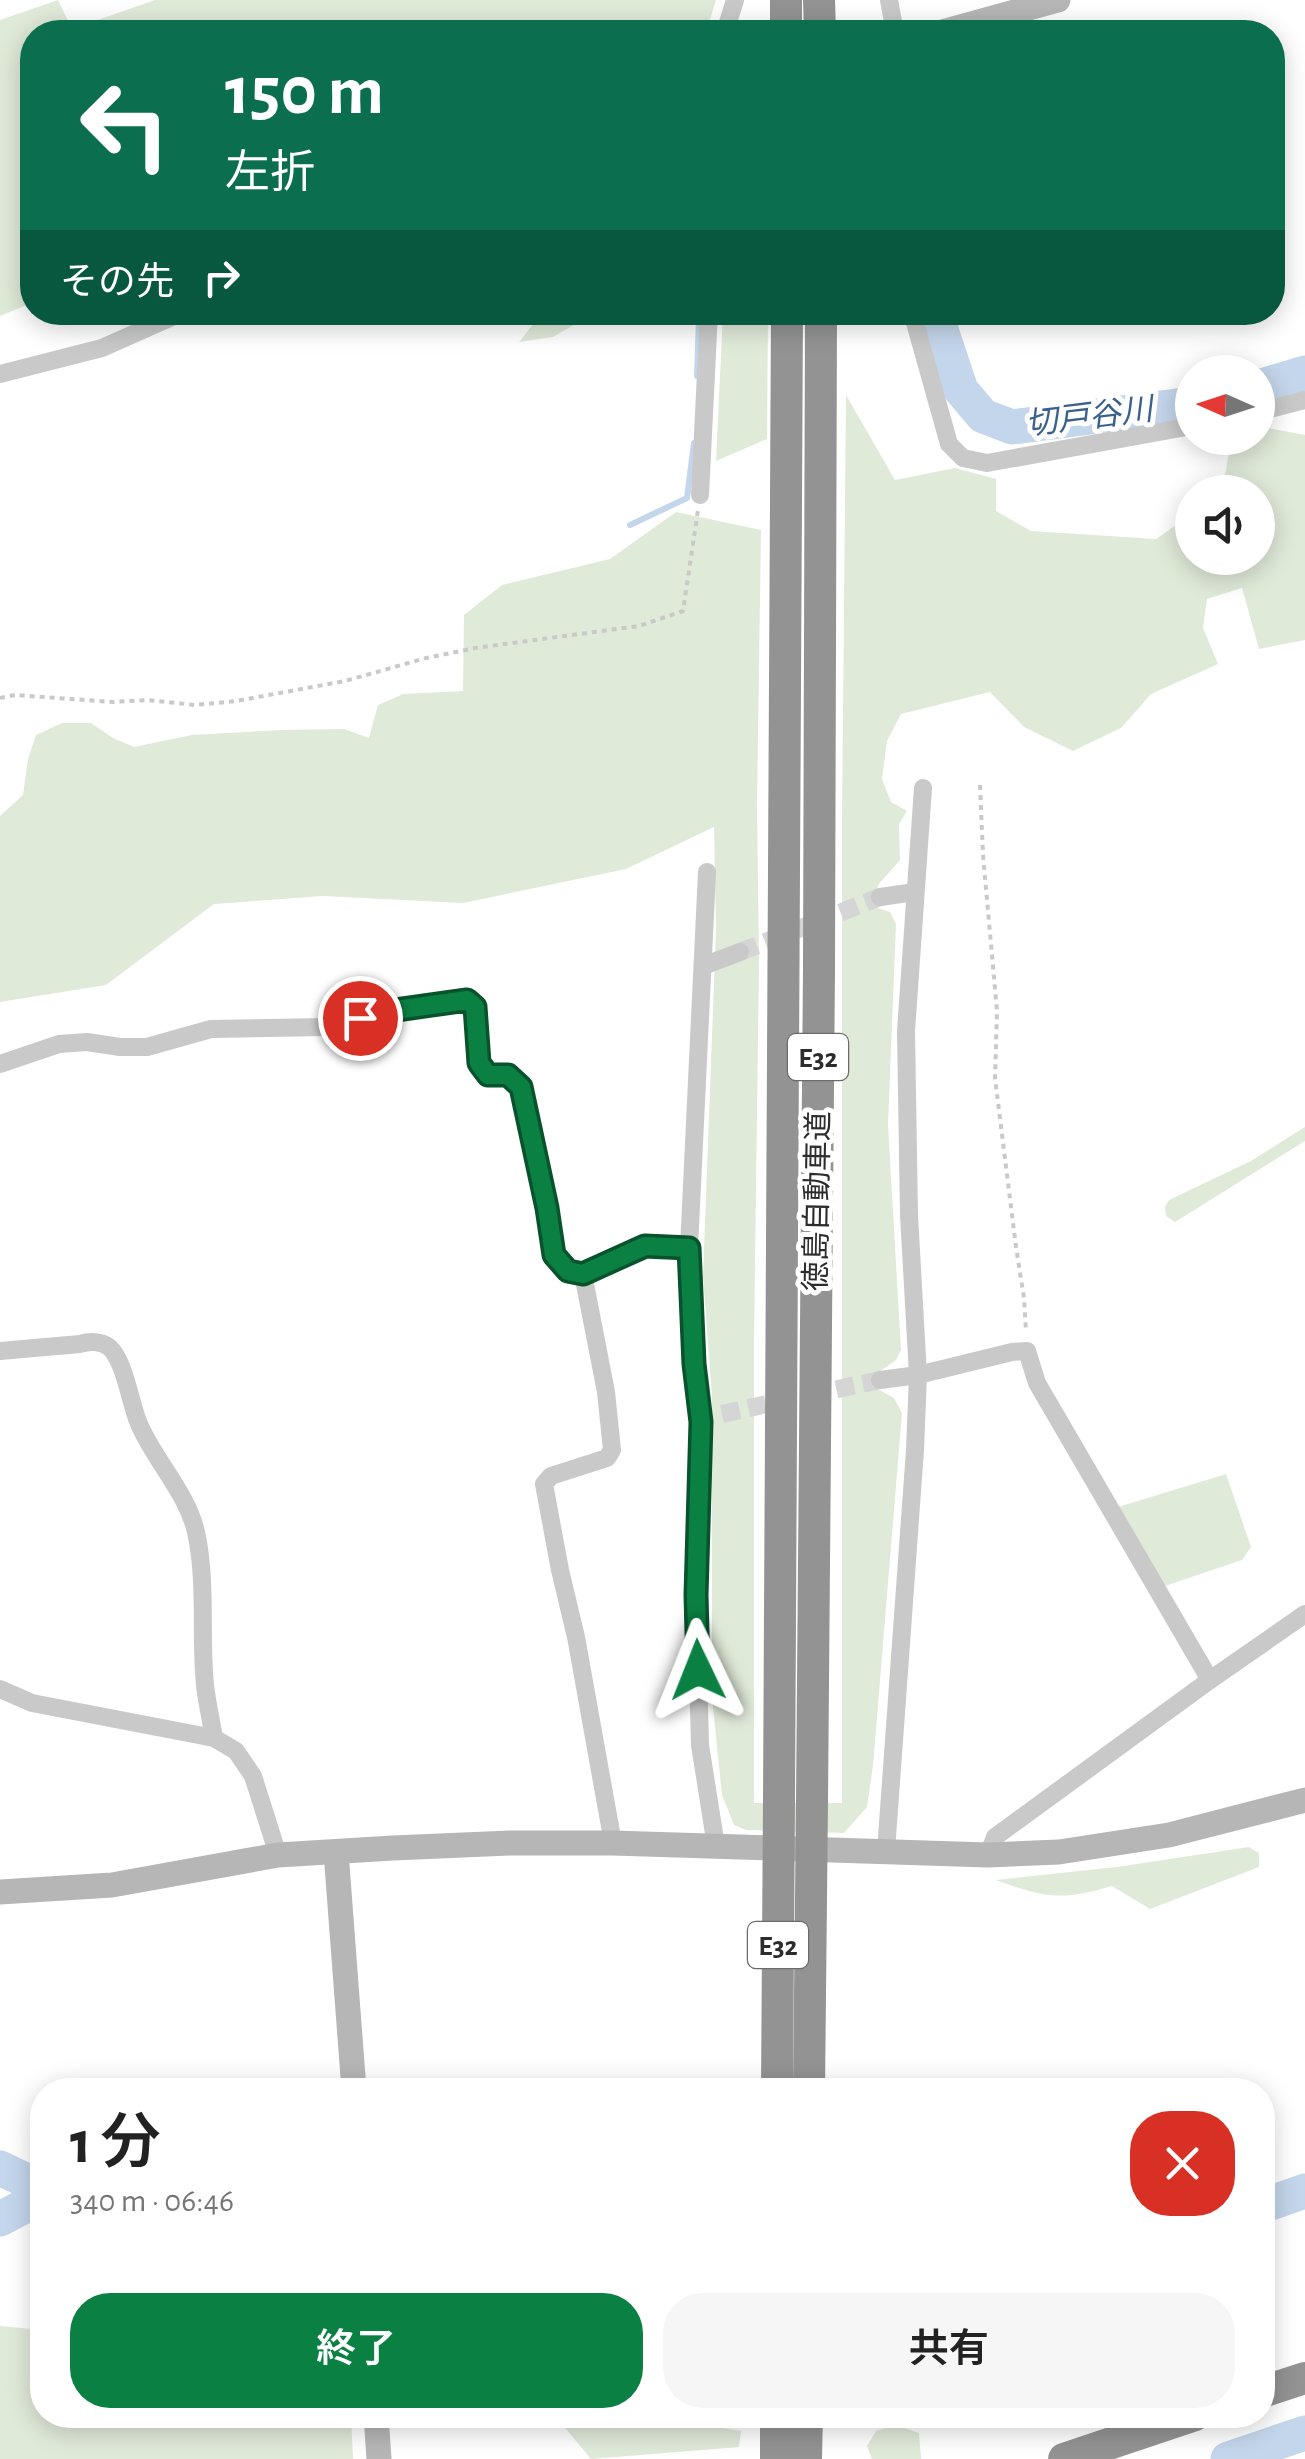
<!DOCTYPE html>
<html lang="ja">
<meta charset="utf-8">
<style>
body{margin:0;font-family:"Alegreya Sans","Noto Sans JP",sans-serif;background:#f6f6f6;color:#222;height:100vh;display:flex;flex-direction:column;font-size:38px;white-space:nowrap}
*{box-sizing:border-box;margin:0}
p{font-size:32px;color:#767676}
.icon{flex:none;width:55px;height:55px;fill:none;stroke:currentColor;stroke-width:2;stroke-linecap:round;stroke-linejoin:round}
.map{position:relative;flex:1;overflow:hidden}
.drawer{position:absolute;left:30px;top:2078px;width:1245px;height:350px;display:flex;flex-direction:column;background:#fff;border-radius:40px;box-shadow:0 5px 25px #0003}
.drawer>*{flex:none}
.hud{position:absolute;left:20px;top:20px;width:1265px;height:305px;border-radius:40px;box-shadow:0 5px 25px #0003;background:#0b6e4f;color:#fff;overflow:hidden}
.needle{width:65px;rotate:273deg}
.buttons{position:absolute;left:1175px;top:355px;display:grid;gap:20px}
.buttons a{display:grid;place-items:center;width:100px;height:100px;border-radius:50%;background:#fff;box-shadow:0 5px 25px #0003;font-size:50px}
.pin{position:absolute;display:grid;place-items:center;width:85px;height:85px;color:#fff;margin:-42px;border:5px solid #fff;border-radius:50%;box-shadow:0 2px 10px #0007}
.me{position:absolute;width:110px;margin:-55px;rotate:358deg;stroke-linejoin:round;filter:drop-shadow(0 0 8px #0008)}
.turn{display:flex;align-items:center;gap:35px;height:210px;padding:0 40px;font-size:45px}
.turn .icon{width:130px;height:130px;stroke-width:2.5}
.turn b{display:block;font-size:70px;line-height:85px}
.then{display:flex;align-items:center;height:95px;padding:0 40px;background:#0003;gap:20px;font-size:38px}
.round{display:grid;place-items:center;flex:none;width:105px;height:105px;border-radius:40px;background:#f6f6f6}
.overview{display:flex;align-items:center;justify-content:space-between;height:170px;padding:0 40px}
h1{font-size:60px;font-weight:600;line-height:75px}
.cta{display:flex;gap:20px;margin-top:auto;padding:20px 40px}
.cta a{flex:1;height:115px;border-radius:40px;background:#0b8043;color:#fff;font-size:40px;font-weight:600;line-height:115px;text-align:center}
.cta a+a{background:#f6f6f6;color:#222}
.map>svg:first-child{display:block}
.green{fill:#e0ead9}
.lines{fill:none;stroke-linecap:round;stroke-linejoin:round}
.stream{stroke:#c4d6eb;stroke-width:6}
.river{stroke:#c4d6eb;stroke-width:35}
.street-tunnel{stroke:#d5d5d5;stroke-width:18;stroke-dasharray:18 9;stroke-linecap:butt}
.path{stroke:#c9c9c9;stroke-width:4;stroke-dasharray:5 5;stroke-linecap:butt}
.street{stroke:#c9c9c9;stroke-width:18}
.secondary{stroke:#b6b6b6;stroke-width:25}
.highway{stroke:#939393;stroke-width:32}
.highway-bridge{stroke:#939393;stroke-width:32}
.route-casing{stroke:#07532c;stroke-width:25}
.route{stroke:#0b8043;stroke-width:18}
.labels{text-anchor:middle;stroke-width:10;stroke-linejoin:round;paint-order:stroke}
.shield{fill:#fff;stroke:#6b6b6b;stroke-width:2.5}
.shield-label{font-size:28px;font-weight:bold;fill:#2c2c2c}
.street-label{font-size:30px;fill:#2c2c2c;stroke:#fff}
.water-label{font-size:32px;font-style:italic;fill:#3a618e;stroke:#fff}
</style>
<div class="map">
<svg width="1305" height="2459" viewBox="0 0 1305 2459">
<rect width="100%" height="100%" fill="#fff"/>
<g class="green">
<path d="M58 0 72 29 155 0H716L706 32H32V303L0 316V20Z"/>
<path d="M542 313V312L594 313 553 337 519 342Z"/>
<path d="M723 313H768L767 439 716 461Z"/>
<path d="M846 395 895 480 955 468 996 479V511L1031 531 1156 539 1192 514V558H1258V492H1222L1228 458 1237 438H1258V428L1262 427 1305 435V640L1259 649 1242 588 1207 599 1203 628 1218 664 1151 694 1121 728 1073 751 1024 727 990 692 901 714 887 741 882 779 891 802 907 811 899 824 900 860 878 885 877 908 890 912 896 924 888 1125 901 1350 896 1360 876 1374V1388L894 1398 902 1413 873 1766 867 1807 844 1833 746 1830 734 1825 722 1795 712 1698V1396L703 1277 716 929 714 827 626 869 463 903 323 896 214 904 106 985 0 1002V816L23 795 28 759 36 735 62 723H91L113 738 134 747 192 735 281 730 344 729 369 738 378 705 403 694 463 691 464 615 502 585 610 559 676 512 761 530 757 804 759 964 754 1343V1803H842V819Z"/>
<path d="M1305 1127V1141L1175 1222 1166 1216 1165 1207 1169 1200 1251 1161Z"/>
<path d="M1226 1474 1251 1547 1242 1560 1165 1586 1118 1507Z"/>
<path d="M1249 1847 1259 1853V1867L1150 1909 1112 1886C1061 1901 1046 1898 996 1880L1117 1867Z"/>
<path d="M0 2326 42 2330V2415H351L353 2459H0Z"/>
<path d="M675 2420 741 2431 739 2447 591 2459 562 2424Z"/>
<path d="M896 2425 919 2433 921 2459H872L867 2446 876 2431Z"/>
</g>
<g class="lines">
<g class="stream">
<path d="M697 376 699 317"/>
<path d="M630 525 687 498 694 443"/>
</g>
<g class="river">
<path d="M935 312 961 390 983 416 1012 427 1192 404"/>
<path d="M1258 387 1305 373"/>
<path d="M0 2168 42 2188"/>
<path d="M1262 2206 1305 2191"/>
<path d="M0 2219 42 2197"/>
<path d="M1228 2459 1305 2433"/>
</g>
<g class="street-tunnel">
<path d="M740 952 880 897"/>
<path d="M810 1395 880 1380"/>
<path d="M722 1414 785 1400"/>
</g>
<g class="path">
<path d="M0 698 15 695 113 702 147 700 195 705 236 701 345 681 426 658 475 648 639 626 683 611 698 510"/>
<path d="M980 785 983 855 997 1011 995 1078 1016 1247 1024 1298 1026 1331"/>
</g>
<g class="street">
<path d="M889 0 895 32"/>
<path d="M725 32 735 0"/>
<path d="M912 312 949 444 963 458 987 463 1192 426"/>
<path d="M0 374 102 348 183 312"/>
<path d="M1258 412 1305 400"/>
<path d="M700 495 709 312"/>
<path d="M707 872 689 1248 693 1364 701 1422 696 1595 700 1745 716 1846"/>
<path d="M880 897 915 892"/>
<path d="M703 966 740 952"/>
<path d="M0 1064 59 1044 87 1042 120 1047H147L211 1029 325 1027 395 1010 467 1000 475 1007 479 1063 488 1075H508L521 1087 547 1208 554 1255 568 1271 583 1274"/>
<path d="M0 1351 80 1344C89 1341 101 1341 109 1347 125 1361 130 1403 139 1424 155 1461 187 1493 196 1532 207 1582 200 1635 205 1685 207 1703 211 1720 214 1738"/>
<path d="M880 1380 918 1375 1012 1352 1027 1351 1037 1383 1210 1680"/>
<path d="M0 1689 32 1703 214 1738 236 1751 253 1776 278 1855"/>
<path d="M613 1843 576 1637 560 1570 544 1484 551 1476 607 1458 612 1450 606 1392 583 1274 645 1246 689 1248"/>
<path d="M886 1851 915 1450 918 1375 909 1215 906 1031 923 788"/>
<path d="M988 1855 995 1837 1210 1680 1305 1614"/>
</g>
<g class="secondary">
<path d="M942 32 1058 0"/>
<path d="M336 1852 354 2090"/>
<path d="M0 1892 112 1885 278 1855 393 1848 510 1843H613L988 1855 1059 1852 1169 1835 1305 1800"/>
<path d="M376 2415 379 2459"/>
</g>
<g class="highway">
<path d="M786 0V32"/>
<path d="M819 0 820 32"/>
<path d="M779 1800 787 312"/>
<path d="M812 1802 819 968 821 312"/>
<path d="M1262 2392 1305 2378"/>
<path d="M776 2459V2415"/>
<path d="M806 2459 807 2415"/>
<path d="M1064 2459 1195 2415"/>
</g>
<g class="highway-bridge">
<path d="M777 2090 779 1800"/>
<path d="M809 2090 812 1802"/>
</g>
</g>
<g class="lines">
<defs>
<path id="route" d="M360 1018 396 1010 467 1000 475 1007 479 1063 488 1075H508L521 1087 547 1208 554 1255 568 1271 583 1274 645 1246 689 1248 694 1364 701 1422 696 1595 698 1670"/>
</defs>
<use href="#route" class="route-casing"/>
<use href="#route" class="route"/>
</g>
<g class="labels">
<g class="shield">
<rect x="788" y="1034" width="60" height="46" rx="8"/>
<rect x="748" y="1922" width="60" height="46" rx="8"/>
</g>
<g class="shield-label">
<text x="818" y="1067">E32</text>
<text x="778" y="1955">E32</text>
</g>
<g class="street-label">
<text transform="translate(817 1201) rotate(-89)" y="10">徳島自動車道</text>
</g>
<g class="water-label">
<text transform="translate(1089 416) rotate(-7)" y="11">切戸谷川</text>
</g>
</g>
</svg>
<div class="buttons">
<a><svg class="needle" viewBox="-14 -14 28 28"><path d="M0-13l5 13h-10z" fill="#e53935"/><path d="M0 13l5-13h-10z" fill="#767676"/></svg></a>
<a><svg class="icon" aria-label="sound" viewBox="0 0 24 24"><path d="M4 9h4l5-4v14l-5-4H4zM17 9q2 3 0 6"/></svg></a>
</div>
<div class="pin" style="left:360px;top:1018px;background:#d93025"><svg class="icon" aria-label="arrive" viewBox="0 0 24 24"><path d="M6 21V4h12l-3 4 3 4H6"/></svg></div>
<svg class="me" style="left:698px;top:1670px" viewBox="-20 -20 40 40"><path d="M0-17L14 15 0 8-14 15z" fill="#0b8043" stroke="#fff" stroke-width="4"/></svg>
<div class="hud">
<div class="turn"><svg class="icon" aria-label="left" viewBox="0 0 24 24"><path d="M17 20v-9H6M10 6l-5 5 5 5"/></svg><div><b>150 m</b>左折</div></div>
<div class="then">その先<svg class="icon" aria-label="right" viewBox="0 0 24 24"><path d="M7 20v-9h11M14 6l5 5-5 5"/></svg></div>
</div>
<section class="drawer">
<div class="overview"><div><h1>1 分</h1><p>340 m · 06:46</p></div><a class="round" style="background:#d93025;color:#fff"><svg class="icon" aria-label="close" viewBox="0 0 24 24"><path d="M6 6l12 12M18 6L6 18"/></svg></a></div>
<div class="cta"><a>終了</a><a>共有</a></div>
</section>
</div>
